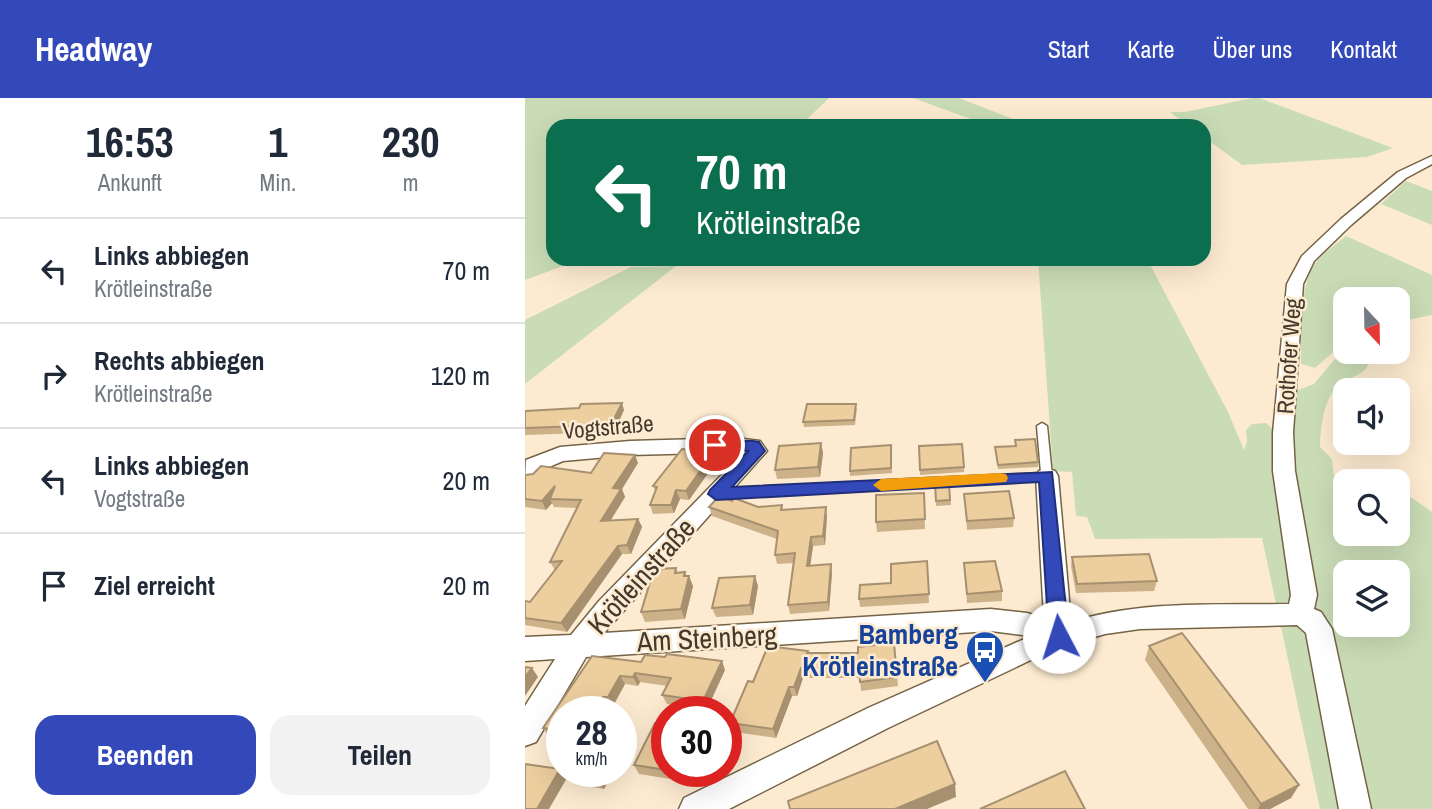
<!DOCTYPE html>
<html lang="de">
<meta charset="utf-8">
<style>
body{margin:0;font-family:"Archivo Narrow",sans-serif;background:#f2f2f3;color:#1f2937;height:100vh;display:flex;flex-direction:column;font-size:26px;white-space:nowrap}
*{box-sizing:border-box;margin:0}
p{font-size:23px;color:#747a83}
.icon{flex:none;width:38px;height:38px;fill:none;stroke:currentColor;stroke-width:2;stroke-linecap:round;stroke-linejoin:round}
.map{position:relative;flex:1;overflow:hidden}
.sheet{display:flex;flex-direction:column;background:#fff;width:525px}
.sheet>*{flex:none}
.hud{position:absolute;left:21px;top:21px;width:665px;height:147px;border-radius:21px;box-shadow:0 7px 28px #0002;background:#0b6e4f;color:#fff;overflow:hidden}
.needle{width:46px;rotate:158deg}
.controls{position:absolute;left:808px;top:189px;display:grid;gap:14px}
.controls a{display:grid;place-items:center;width:77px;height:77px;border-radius:14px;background:#fff;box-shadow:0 7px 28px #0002;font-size:35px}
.speed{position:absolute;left:21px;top:598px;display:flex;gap:14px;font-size:35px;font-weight:700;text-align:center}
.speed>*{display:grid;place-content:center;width:91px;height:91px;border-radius:50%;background:#fff;box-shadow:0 7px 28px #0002;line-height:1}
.speed small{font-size:18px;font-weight:400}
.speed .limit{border:10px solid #d22;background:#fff;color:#111}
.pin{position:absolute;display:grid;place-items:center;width:60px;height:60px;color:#fff;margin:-30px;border:4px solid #fff;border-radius:50%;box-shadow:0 2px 7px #0007}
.me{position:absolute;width:77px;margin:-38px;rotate:355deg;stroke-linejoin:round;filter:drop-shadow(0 0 5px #0008)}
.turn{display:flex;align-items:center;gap:24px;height:147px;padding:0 35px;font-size:32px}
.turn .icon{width:91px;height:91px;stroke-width:2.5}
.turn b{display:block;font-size:49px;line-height:60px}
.eta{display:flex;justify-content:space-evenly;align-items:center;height:119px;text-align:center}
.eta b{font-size:42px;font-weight:700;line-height:49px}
.button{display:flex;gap:14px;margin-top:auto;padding:14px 35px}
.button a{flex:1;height:80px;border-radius:21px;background:#3349ba;color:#fff;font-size:28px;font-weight:700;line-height:80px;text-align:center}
.button a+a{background:#f2f2f3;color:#1f2937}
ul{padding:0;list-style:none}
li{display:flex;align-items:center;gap:21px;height:105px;padding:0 35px;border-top:2px solid #e0e1e3}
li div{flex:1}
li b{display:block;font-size:26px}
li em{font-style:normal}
header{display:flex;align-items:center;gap:42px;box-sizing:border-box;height:98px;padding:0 35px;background:#3349ba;color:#fff}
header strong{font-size:33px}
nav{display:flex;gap:38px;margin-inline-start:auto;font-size:24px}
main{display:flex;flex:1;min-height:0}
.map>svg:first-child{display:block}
.green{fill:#cadcb6;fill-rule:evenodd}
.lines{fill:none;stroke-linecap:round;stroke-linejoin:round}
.lane-casing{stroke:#756345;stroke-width:3}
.street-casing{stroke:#756345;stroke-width:3}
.lane{fill:#fff;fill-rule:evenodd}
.street{fill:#fff;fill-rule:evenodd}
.wall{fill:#ccb189}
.shaded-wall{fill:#a6906f}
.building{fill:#edce9f;stroke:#a6906f;stroke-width:2}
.route{fill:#3349ba;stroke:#212f79;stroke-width:2}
.slow{fill:#f59e0b}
.labels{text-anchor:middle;stroke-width:5;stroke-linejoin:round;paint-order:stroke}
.street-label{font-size:23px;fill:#433a2d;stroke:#fdebd1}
.near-street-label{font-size:28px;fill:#433a2d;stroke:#fdebd1}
.near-transit-label{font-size:28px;font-weight:bold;fill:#164399;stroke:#fdebd1;text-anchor:end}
</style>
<header>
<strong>Headway</strong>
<nav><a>Start</a><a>Karte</a><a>Über uns</a><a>Kontakt</a></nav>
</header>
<main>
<section class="sheet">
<div class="eta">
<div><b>16:53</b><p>Ankunft</p></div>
<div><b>1</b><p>Min.</p></div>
<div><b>230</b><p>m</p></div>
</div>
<ul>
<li><svg class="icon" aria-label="left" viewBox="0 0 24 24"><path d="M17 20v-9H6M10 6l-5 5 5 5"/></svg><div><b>Links abbiegen</b><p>Krötleinstraße</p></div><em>70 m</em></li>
<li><svg class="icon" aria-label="right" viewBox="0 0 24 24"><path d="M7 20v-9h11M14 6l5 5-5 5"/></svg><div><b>Rechts abbiegen</b><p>Krötleinstraße</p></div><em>120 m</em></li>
<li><svg class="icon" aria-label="left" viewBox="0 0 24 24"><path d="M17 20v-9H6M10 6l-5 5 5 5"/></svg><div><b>Links abbiegen</b><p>Vogtstraße</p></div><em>20 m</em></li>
<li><svg class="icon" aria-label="arrive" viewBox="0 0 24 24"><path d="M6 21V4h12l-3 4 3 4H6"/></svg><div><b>Ziel erreicht</b></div><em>20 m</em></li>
</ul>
<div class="button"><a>Beenden</a><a>Teilen</a></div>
</section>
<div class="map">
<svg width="907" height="711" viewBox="0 0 907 711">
<rect width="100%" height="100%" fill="#fdebd1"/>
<g class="green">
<path d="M0 0H304L275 28H28V161H57L0 182Z"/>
<path d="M388 0H434L506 28H465Z"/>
<path d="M727 0H734L868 50 842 59 717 67 679 39V28H663L645 14H660Z"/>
<path d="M881 83 907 93V127L856 106Z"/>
<path d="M821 138 907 177V217L873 224V201H821V243L790 270 776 266C777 237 773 186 792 163 799 154 812 146 821 138Z"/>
<path d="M513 161H622L703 314 719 352 722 344 721 332 727 326 741 325 756 339 771 293 789 286 809 262 821 254H848C844 259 845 264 842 269 836 278 823 280 814 287 799 299 795 331 795 349L807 361 810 386 821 399V436H873V396L887 400 907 414V711H795L737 440 570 441 562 419 551 418 547 374 528 373ZM821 474H873V527H821Z"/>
<path d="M151 168 0 286V222L106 169Z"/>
</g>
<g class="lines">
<defs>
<path id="lane" d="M517 325 522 328 527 378 522 382 191 400 187 399 185 396 187 393 191 392 516 375 512 328Z"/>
<path id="street" d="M907 58V66L881 80 826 127 789 163 778 186 768 335 770 373 792 497 789 511 796 514 807 531 846 711H814L781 535 772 527 615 531 580 536 552 544 508 561 363 630 204 711H154L159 700 343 610 506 538 466 533 61 559 11 644 0 648V608L30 561 0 563V539L46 537 74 503 219 354 105 357 38 363 17 372 8 382 0 384 1 362 35 349 105 343 210 340 235 343 242 353 79 535 466 511 502 515 519 520 511 378 514 373 522 371 530 373 533 378 546 524C616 502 692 507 764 506L766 497 748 373V335L762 186 777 158 816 121 873 74Z"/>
</defs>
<use href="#lane" class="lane-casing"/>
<use href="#street" class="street-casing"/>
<use href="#lane" class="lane"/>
<use href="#street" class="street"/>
</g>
<g class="wall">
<path d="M54 310 99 312 89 334 0 337V313Z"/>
<path d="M332 310 330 327 279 329 278 324Z"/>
<path d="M490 342 513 364V369L473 371 470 349 490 348Z"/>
<path d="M296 345 298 355 295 379 252 381 250 372Z"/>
<path d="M366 347 367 375 325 378V373Z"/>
<path d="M394 348 439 369V374L395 377Z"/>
<path d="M188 355 191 364 164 402 155 401 149 415 128 416 125 407 130 393 128 388Z"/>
<path d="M113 365 97 391 100 399 86 422 113 421 117 429 106 456H97L42 534 0 527V503L5 504 30 472 25 464 52 410 29 409 27 405 21 412 0 409V377L66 375Z"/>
<path d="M424 385 426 407 411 408 410 386Z"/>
<path d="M399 395 400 431 352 434 351 424Z"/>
<path d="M439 396 489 420 488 429 442 432Z"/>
<path d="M207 403 233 409 257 407 258 412 302 418 300 447 288 448 285 467 307 475 304 513 265 516 263 507 269 465 252 466 250 457 252 441 187 418 184 409Z"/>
<path d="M547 459 632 483 629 493 551 495 546 468Z"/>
<path d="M402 463 404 505 335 509 334 501 366 485Z"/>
<path d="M439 465 477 493V503L442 505Z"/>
<path d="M151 470 153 475 168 488 160 521 120 524 116 514Z"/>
<path d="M233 488 228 517 191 519 187 510Z"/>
<path d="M369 545 373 588 336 593 335 580H278L272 598H267L251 640 209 634 205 625 228 584 283 555H333Z"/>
<path d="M624 548 774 687 766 700 745 711H723L620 562Z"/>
<path d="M67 558 116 564 200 572 182 611 142 606 137 597 142 588 115 584 113 588 100 586 88 608 83 607 37 614V641L24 639 18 630Z"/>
<path d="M142 627V674H156L152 682 114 676 109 667Z"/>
<path d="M62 674H88L79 691 60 688 57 684Z"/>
</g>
<g class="shaded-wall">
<path d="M97 305 99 312 89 334 86 327Z"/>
<path d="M296 345 298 355 295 379 293 369Z"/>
<path d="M188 355 191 364 164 402 161 393Z"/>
<path d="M110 357 113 365 97 391 100 399 80 431 76 423 88 390Z"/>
<path d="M30 388 25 401 27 405 21 412 17 403Z"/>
<path d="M151 392 155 401 149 415 146 407Z"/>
<path d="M301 409 302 418 300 447 298 438Z"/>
<path d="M113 421 117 429 106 456 102 447Z"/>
<path d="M286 439 288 448 284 477 282 468Z"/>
<path d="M93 448 97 456 42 534 36 525Z"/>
<path d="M306 466 307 475 304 513 303 504Z"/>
<path d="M160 474 163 482 164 478 168 488 160 521 156 511Z"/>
<path d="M230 478 233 488 228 517 225 507Z"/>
<path d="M197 563 200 572 182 611 178 603Z"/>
<path d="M7 570 13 579 0 598V579Z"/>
<path d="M276 570 278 580 272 598 269 589Z"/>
<path d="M110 575 115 584 113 588 108 579Z"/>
<path d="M95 578 100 586 88 608 83 599Z"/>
<path d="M264 589 267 598 251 640 248 631Z"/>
<path d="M78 599 83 607 79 614H69Z"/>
<path d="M35 671 42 680 24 711H12Z"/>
<path d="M82 674H88L79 691 75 687Z"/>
<path d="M148 674H156L152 682Z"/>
<path d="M430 686 431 699 402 711H370Z"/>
<path d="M774 687 766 700 745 711H733L736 706Z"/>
</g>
<g class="building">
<path d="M97 305 86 327 0 330V313L54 310 56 306Z"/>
<path d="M282 306H331L329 322 278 324Z"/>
<path d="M510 341 513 364 473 367 470 349 491 348 490 342Z"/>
<path d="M296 345 293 369 250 372 254 348Z"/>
<path d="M437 346 439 369 395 372 394 348Z"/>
<path d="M366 347V370L325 373 326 350Z"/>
<path d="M157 351 188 355 161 393 151 392 146 407H125L132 389 128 388Z"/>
<path d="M79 355 110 357 88 390 96 391 76 423 113 421 102 447 93 448 36 525 0 520V503L5 504 37 463 25 464 56 402 25 401 30 388 17 403 0 401V377L8 376 16 368 66 375Z"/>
<path d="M424 385 425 402 411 403 410 386Z"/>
<path d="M484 393 489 420 442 423 439 396Z"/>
<path d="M399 395 400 421 351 424V397Z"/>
<path d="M194 398 207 403 209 400 233 409 257 407 256 412 301 409 298 438 286 439 282 468 306 466 303 504 263 507 270 455 250 457 253 433 184 409Z"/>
<path d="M624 456 632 483 552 486 547 459Z"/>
<path d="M402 463 404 496 334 501 335 487 366 485V466Z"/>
<path d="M470 463 477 493 442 496 439 465Z"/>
<path d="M151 470 150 475 160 474 159 478H164L156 511 116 514 129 471Z"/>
<path d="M230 478 225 507 187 510 194 480Z"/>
<path d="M657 535 774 687 736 706 624 548Z"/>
<path d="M369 545 372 579 335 584 334 571 276 570 269 589H264L248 631 205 625 223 583 228 584 243 548 283 553 282 555H333V549Z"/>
<path d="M142 556 197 563 178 603 137 597 146 580 110 575 108 579 95 578 83 599H78L69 614H37V633L18 630 67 558 116 564 120 557 140 559Z"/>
<path d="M0 569 7 570 0 579Z"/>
<path d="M130 625 142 627V672L109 667Z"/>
<path d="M412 643 430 686 370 711H265L263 703Z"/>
<path d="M0 666 35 671 12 711H0Z"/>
<path d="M540 673 560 711H455Z"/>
<path d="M62 674H82L75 687 57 684Z"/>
</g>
<path class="route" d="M190 342 228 343 234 344 240 353 207 389 527 374 544 539 541 545 534 547 527 545 524 539 514 384 191 402 183 396 185 392 223 353 184 350 182 347 184 343Z"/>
<path class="slow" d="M475 375 481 376 483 380 481 384 356 393 348 387 356 381Z"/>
<defs>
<symbol id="bus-pin" viewBox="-11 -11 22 30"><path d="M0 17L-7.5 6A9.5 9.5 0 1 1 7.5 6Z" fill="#1a4fb4" stroke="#fdebd1"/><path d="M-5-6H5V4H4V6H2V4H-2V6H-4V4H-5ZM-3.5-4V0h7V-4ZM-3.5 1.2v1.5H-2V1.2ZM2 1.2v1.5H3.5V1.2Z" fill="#fff"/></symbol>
</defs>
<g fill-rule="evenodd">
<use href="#bus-pin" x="438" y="530" width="44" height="60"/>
</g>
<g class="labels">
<g class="street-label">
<text transform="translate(764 258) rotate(-86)" y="8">Rothofer Weg</text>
<text transform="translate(83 329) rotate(-5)" y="8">Vogtstraße</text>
</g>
<g class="near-street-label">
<text transform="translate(116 478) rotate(-48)" y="10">Krötleinstraße</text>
<text transform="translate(182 540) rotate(-3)" y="10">Am Steinberg</text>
</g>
<g class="near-transit-label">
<text x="433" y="546">Bamberg<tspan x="433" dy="32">Krötleinstraße</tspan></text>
</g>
</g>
</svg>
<div class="controls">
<a><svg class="needle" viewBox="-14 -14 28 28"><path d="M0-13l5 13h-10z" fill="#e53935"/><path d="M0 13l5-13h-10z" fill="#747a83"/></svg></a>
<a><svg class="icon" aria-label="sound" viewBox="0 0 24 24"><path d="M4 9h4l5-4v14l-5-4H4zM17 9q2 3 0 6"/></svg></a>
<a><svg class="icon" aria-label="search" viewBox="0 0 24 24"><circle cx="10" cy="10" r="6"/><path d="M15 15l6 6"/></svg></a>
<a><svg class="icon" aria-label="layers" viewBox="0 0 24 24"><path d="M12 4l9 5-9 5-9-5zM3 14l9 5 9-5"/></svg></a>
</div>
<div class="speed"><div>28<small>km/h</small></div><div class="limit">30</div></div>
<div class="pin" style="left:190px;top:347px;background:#d93025"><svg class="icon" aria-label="arrive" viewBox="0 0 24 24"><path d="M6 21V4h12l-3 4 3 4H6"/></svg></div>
<svg class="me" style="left:534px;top:539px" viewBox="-20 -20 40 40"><circle r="19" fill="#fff"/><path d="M0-13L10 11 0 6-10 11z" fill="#3349ba"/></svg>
<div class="hud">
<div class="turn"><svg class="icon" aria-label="left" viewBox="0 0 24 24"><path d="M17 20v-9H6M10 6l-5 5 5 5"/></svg><div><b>70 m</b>Krötleinstraße</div></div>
</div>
</div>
</main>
